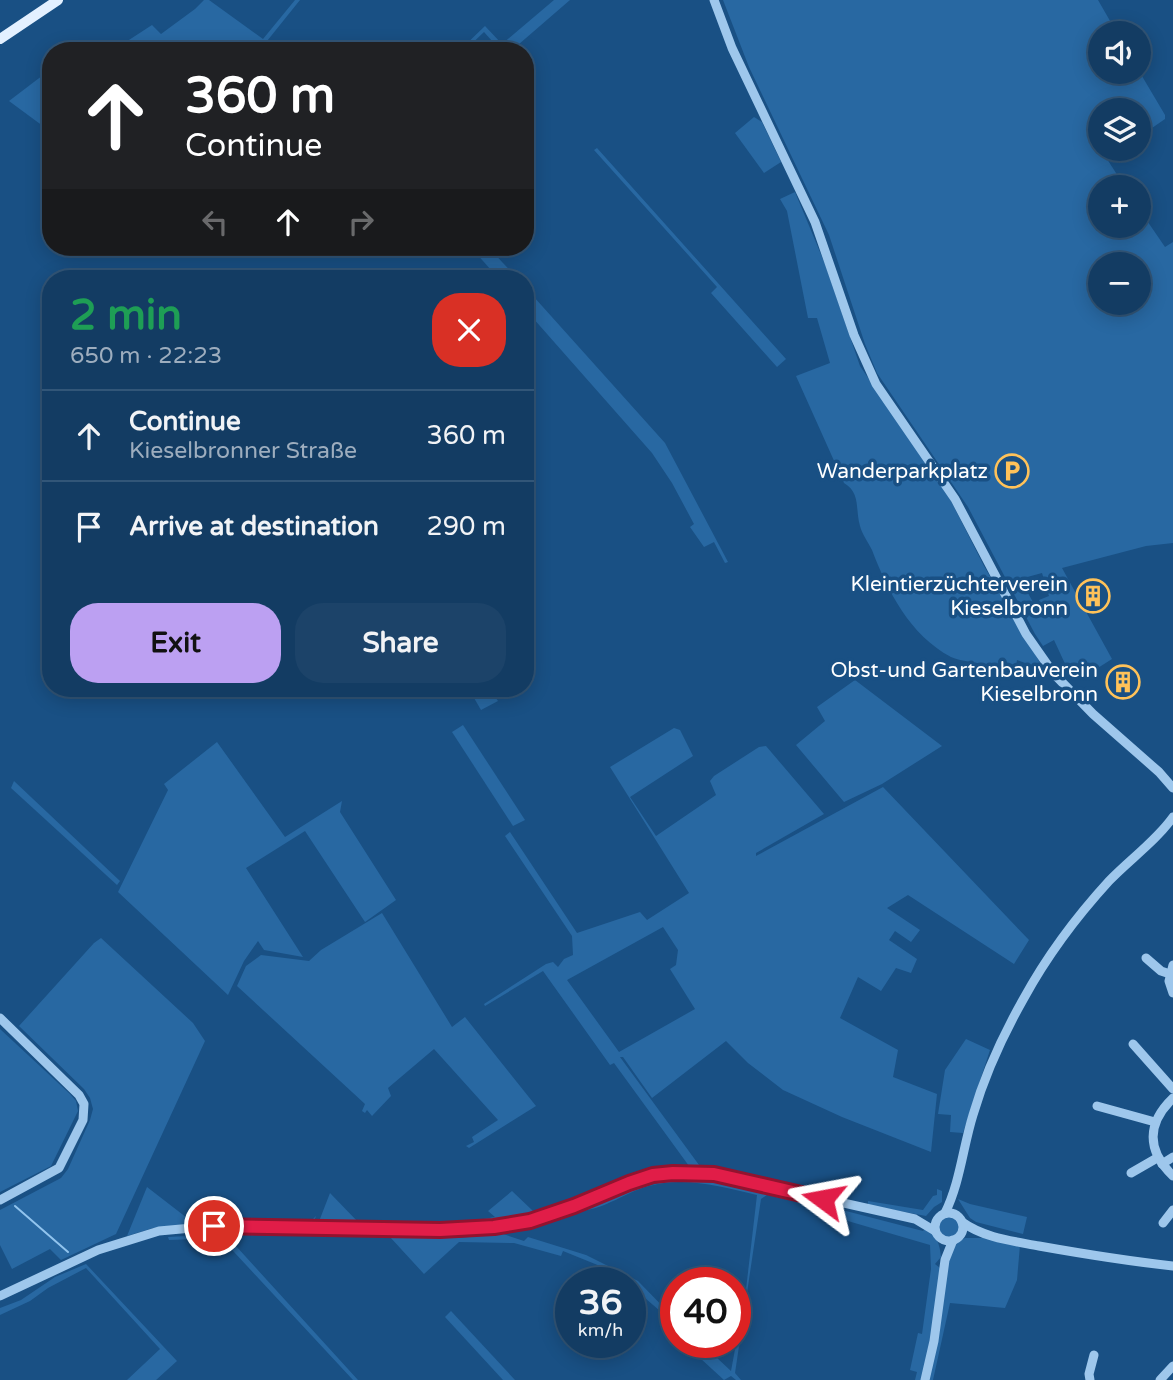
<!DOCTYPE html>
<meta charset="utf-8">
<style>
body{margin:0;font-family:"Varela Round",sans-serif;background:#1c4369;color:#f1f3f6;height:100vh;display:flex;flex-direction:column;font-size:26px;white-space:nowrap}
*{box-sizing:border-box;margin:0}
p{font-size:23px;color:#9dadbe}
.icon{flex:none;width:38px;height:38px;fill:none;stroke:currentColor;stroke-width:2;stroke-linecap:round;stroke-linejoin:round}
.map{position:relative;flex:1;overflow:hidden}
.drawer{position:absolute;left:42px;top:270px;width:492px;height:427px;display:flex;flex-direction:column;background:#133c63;border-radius:28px;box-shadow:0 4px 18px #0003,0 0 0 2px #325678}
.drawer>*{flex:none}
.top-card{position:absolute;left:42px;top:42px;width:492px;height:214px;border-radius:28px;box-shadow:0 4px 18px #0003,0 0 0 2px #325678;background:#202124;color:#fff;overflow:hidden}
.buttons{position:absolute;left:1088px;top:21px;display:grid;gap:14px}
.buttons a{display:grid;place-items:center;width:63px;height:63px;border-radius:50%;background:#133c63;box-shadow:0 4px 18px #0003,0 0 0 2px #325678;font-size:35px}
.speed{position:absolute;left:555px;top:1267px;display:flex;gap:14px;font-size:35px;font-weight:700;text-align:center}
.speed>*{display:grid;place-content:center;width:91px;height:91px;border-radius:50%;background:#133c63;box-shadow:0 4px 18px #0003,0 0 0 2px #325678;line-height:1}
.speed small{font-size:18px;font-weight:400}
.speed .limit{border:10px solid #d22;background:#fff;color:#111}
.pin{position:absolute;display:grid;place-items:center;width:60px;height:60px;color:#fff;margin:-30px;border:4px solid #fff;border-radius:50%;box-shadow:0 2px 7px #0007}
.me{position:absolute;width:77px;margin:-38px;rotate:283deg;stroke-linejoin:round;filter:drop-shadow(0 0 5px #0008)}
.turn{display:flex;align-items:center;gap:24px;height:147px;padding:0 28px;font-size:32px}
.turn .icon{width:91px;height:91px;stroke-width:2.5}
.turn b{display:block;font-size:49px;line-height:60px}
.lanes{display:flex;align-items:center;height:66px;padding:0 28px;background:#0003;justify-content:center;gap:35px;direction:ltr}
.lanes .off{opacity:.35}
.round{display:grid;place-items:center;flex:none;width:74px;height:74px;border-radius:28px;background:#1c4369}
.headline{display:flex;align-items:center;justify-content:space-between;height:119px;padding:0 28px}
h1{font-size:42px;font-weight:700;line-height:52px;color:#1e9e55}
.button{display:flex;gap:14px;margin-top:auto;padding:14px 28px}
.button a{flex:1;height:80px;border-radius:28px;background:#bca0f2;color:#111;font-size:28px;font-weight:700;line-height:80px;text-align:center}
.button a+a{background:#1c4369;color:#f1f3f6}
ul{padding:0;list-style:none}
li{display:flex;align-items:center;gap:21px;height:91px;padding:0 28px;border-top:2px solid #325678}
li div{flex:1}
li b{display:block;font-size:26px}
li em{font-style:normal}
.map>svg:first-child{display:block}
.green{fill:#2868a2;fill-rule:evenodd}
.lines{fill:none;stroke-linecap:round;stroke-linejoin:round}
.stream{stroke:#91c4ee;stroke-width:2}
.minor{stroke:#9ec7ec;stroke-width:9}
.major{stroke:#e3f0ff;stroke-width:10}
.route-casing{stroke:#92132f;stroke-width:18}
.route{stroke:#e11d48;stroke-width:12}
.labels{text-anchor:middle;stroke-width:7;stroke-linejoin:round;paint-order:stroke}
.poi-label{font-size:21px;fill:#fff;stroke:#195084;text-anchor:end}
</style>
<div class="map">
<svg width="1173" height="1380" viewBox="0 0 1173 1380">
<rect width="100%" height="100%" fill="#195084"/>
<g class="green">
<path d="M204 0H209L263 39 295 0H300L259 51H112L152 25 161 34 195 9Z"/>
<path d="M554 0H570L511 51H501L484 32 464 51H459L485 26 502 44Z"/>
<path d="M723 0H1098L1117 33H1101V72L1139 71 1165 115V119L1139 137V110H1101V149H1122L1107 159 1125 187H1101V226H1139V209L1165 247 1173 242V543L1146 546 1062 568 1112 659 1082 678H1076L1067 668 1054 640 1043 646 1035 634 968 507 877 373 865 344 829 235 749 67ZM1101 264H1139V303H1101ZM1042 573 1049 596 1039 600 1045 615 1042 618 1020 579Z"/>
<path d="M51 69V132L9 101Z"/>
<path d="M754 117 762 122 781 162 764 173 735 133Z"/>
<path d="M597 148 786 359 777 367 711 293 717 287 594 150Z"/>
<path d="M795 192 825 264 860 366 949 497 984 566 1042 666 1038 670 1028 668V664L1017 660 1016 667C1001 665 963 663 951 657 910 635 888 592 872 550 868 542 862 534 860 526 855 509 861 493 844 483L796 376 830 363 817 318H808L787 211 780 199Z"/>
<path d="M484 247H488L517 278H498L476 253Z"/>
<path d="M525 287 665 443 728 562 725 563 714 542 704 547 690 527 694 524 672 483 652 453 525 309Z"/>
<path d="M855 680 942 746 882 784 844 802 796 745 825 721 817 707Z"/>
<path d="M474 688H489L498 701 481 710 470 691Z"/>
<path d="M463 725 525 820 513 826 452 732Z"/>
<path d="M674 728 680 730 693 756 630 797 656 836 716 795 710 781 714 776 759 747 766 746 824 814 756 853V856L883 787 1029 940 1014 964 908 895 887 908 920 930 911 942 895 931 889 940 917 959 911 973 896 968 881 991 858 977 840 1018 898 1050 893 1077 937 1094 931 1152 842 1117 783 1090 748 1063 726 1041 652 1098 623 1057H620L699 1165 697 1170 689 1169 584 1199 538 1215 495 1223 430 1227 318 1224 330 1193 359 1223 467 1222 495 1217 488 1211 512 1191 533 1211 573 1199 635 1173 659 1167 689 1166 614 1063 610 1065 543 971 485 1006 484 1004 546 964 553 962 558 967 564 959 573 955 572 936 505 836 510 832 577 933 640 912 647 920 689 893 610 767ZM663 927 678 950 676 965 670 969 695 1009 619 1052 567 980Z"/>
<path d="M217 742 285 837 342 801 340 812 396 900 365 922 305 831 246 868 303 957 264 950 258 941 244 961 228 995 118 892 168 790 164 784Z"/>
<path d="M14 781 120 881 117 885 11 788Z"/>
<path d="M382 913 452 1027 465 1017 536 1106 469 1148 466 1146 474 1142 472 1137 498 1120 434 1049 388 1088 391 1096 372 1116 367 1110 365 1113 362 1111 365 1104 237 986 246 966 261 955 309 961 321 950Z"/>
<path d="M101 938 193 1023 205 1041 116 1234 61 1260 50 1249 12 1269 0 1245V1210L61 1178 68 1169 90 1120 93 1109 90 1098 84 1089 19 1026 94 943Z"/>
<path d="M0 1029 70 1094 76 1101 78 1111 51 1166 0 1192Z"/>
<path d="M966 1039 990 1050 963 1133 950 1132 951 1115 938 1114 945 1070Z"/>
<path d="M690 1179 724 1184 819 1204 923 1231 927 1227C937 1235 940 1246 941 1257L935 1264 940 1268 931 1339 922 1380H915L917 1372 910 1370 918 1333 922 1334 931 1269 930 1245 841 1219V1212L767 1195 761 1199 735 1373 741 1380H736L731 1376 724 1380 700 1358 706 1352 696 1342H700L731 1371 743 1306 737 1303 738 1296 745 1298 757 1195C722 1187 684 1176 649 1186 628 1191 603 1210 583 1210 619 1195 651 1181 690 1179Z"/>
<path d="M147 1187 191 1221 313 1219 316 1216 313 1224 153 1228 127 1236Z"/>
<path d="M937 1189 942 1191V1202L934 1207 926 1216 868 1205V1201L923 1210 933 1196 937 1195Z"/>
<path d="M958 1199 970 1204 1027 1217 1023 1234 976 1222 970 1218Z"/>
<circle cx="949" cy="1227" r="10"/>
<path d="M225 1234 358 1380H353L221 1238 169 1240 168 1237Z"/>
<path d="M503 1234 524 1241 528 1237 586 1255 638 1281 675 1319V1324L630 1285V1283L600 1266 563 1251 561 1256 514 1243 459 1242 424 1274 390 1237 458 1238Z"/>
<path d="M965 1238H983L1020 1245 1017 1280 1005 1308 950 1303 933 1380H929L945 1276 953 1245Z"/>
<path d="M86 1264 177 1361 156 1380H127L160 1349 86 1268 48 1288 30 1301 0 1315V1308L21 1300 55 1277Z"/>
<path d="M451 1311 515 1380H503L445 1317Z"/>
</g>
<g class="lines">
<path class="stream" d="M15 1206 68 1252"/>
<g class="minor">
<path d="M714 0 732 48 815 222 854 335 876 384 955 499 1026 634 1054 674 1093 714 1159 772 1173 788"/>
<path d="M1146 958 1161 971 1170 974"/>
<path d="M1173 965 1169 981 1173 993"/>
<path d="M0 1018 79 1095 84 1104 83 1120 59 1168 0 1200"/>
<path d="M1133 1044 1173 1089"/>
<path d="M1173 1098C1147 1123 1146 1150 1173 1176"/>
<path d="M1097 1106 1155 1122"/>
<path d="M1162 1164 1173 1157"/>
<path d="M1131 1173 1157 1158"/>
<circle cx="949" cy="1227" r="14"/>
<path d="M945 1213C960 1183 963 1147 973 1115 985 1074 1003 1035 1024 998 1047 956 1077 916 1109 881 1129 860 1156 841 1173 817"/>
<path d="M962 1222C984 1238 1013 1241 1039 1246 1084 1254 1128 1261 1173 1266"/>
<path d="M1163 1223 1173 1210"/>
<path d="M0 1296 98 1250 159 1231 214 1226 440 1230 494 1227 530 1221 574 1206 629 1183 653 1176 673 1173 714 1174 915 1219 935 1231"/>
<path d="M925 1380 934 1341 945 1260 953 1240"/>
<path d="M1090 1380 1089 1374 1094 1355"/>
<path d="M1160 1380 1173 1366"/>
</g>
<path class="major" d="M0 39 58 0"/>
</g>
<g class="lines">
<defs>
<path id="route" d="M214 1226 440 1230 494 1227 530 1221 574 1206 629 1183 653 1175 673 1173 714 1174 823 1199"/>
</defs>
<use href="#route" class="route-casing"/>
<use href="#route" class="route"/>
</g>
<defs>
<symbol id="parking-ring" viewBox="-11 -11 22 22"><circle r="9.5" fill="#195084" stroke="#ffc259" stroke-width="1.5"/><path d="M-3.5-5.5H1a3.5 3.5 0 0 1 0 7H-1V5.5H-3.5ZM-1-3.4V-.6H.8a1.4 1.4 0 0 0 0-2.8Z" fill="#ffc259"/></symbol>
<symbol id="building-ring" viewBox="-11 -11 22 22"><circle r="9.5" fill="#195084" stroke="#ffc259" stroke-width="1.5"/><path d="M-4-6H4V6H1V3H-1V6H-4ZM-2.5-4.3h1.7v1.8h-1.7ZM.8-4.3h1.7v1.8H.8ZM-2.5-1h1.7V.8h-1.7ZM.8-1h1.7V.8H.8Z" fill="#ffc259"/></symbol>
</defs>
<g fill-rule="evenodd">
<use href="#parking-ring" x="993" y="452" width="38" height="38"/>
<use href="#building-ring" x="1074" y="577" width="38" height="38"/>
<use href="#building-ring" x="1104" y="663" width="38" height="38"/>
</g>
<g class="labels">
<g class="poi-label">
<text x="988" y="478">Wanderparkplatz</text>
<text x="1068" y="591">Kleintierzüchterverein<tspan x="1068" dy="24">Kieselbronn</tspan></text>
<text x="1098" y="677">Obst-und Gartenbauverein<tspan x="1098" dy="24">Kieselbronn</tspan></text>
</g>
</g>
</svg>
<div class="buttons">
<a><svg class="icon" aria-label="sound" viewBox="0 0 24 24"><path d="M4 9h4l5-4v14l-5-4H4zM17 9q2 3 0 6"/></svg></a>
<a><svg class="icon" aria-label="layers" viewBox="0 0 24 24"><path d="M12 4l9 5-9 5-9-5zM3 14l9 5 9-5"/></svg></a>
<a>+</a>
<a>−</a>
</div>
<div class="speed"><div>36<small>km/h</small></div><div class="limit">40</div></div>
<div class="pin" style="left:214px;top:1226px;background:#d93025"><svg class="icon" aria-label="arrive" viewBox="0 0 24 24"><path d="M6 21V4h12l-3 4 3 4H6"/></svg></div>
<svg class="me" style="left:823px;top:1199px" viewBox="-20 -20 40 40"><path d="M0-17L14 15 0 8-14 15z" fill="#e11d48" stroke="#fff" stroke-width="4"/></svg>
<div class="top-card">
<div class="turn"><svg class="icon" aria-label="ahead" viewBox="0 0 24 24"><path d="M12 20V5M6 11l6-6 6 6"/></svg><div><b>360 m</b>Continue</div></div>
<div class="lanes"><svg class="icon off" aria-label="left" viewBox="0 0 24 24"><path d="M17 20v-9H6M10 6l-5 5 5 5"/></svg><svg class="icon" aria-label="ahead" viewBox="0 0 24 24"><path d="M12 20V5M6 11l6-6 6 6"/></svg><svg class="icon off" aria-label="right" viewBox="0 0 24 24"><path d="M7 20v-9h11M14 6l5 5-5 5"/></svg></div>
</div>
<section class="drawer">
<div class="headline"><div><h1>2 min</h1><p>650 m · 22:23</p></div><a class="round" style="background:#d93025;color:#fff"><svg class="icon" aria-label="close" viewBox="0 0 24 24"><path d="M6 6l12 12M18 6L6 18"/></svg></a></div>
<ul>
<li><svg class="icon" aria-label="ahead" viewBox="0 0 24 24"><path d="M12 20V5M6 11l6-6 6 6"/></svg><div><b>Continue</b><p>Kieselbronner Straße</p></div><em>360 m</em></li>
<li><svg class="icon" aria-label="arrive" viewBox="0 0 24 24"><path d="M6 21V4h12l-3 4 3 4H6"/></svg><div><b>Arrive at destination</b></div><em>290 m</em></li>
</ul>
<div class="button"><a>Exit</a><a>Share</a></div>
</section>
</div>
